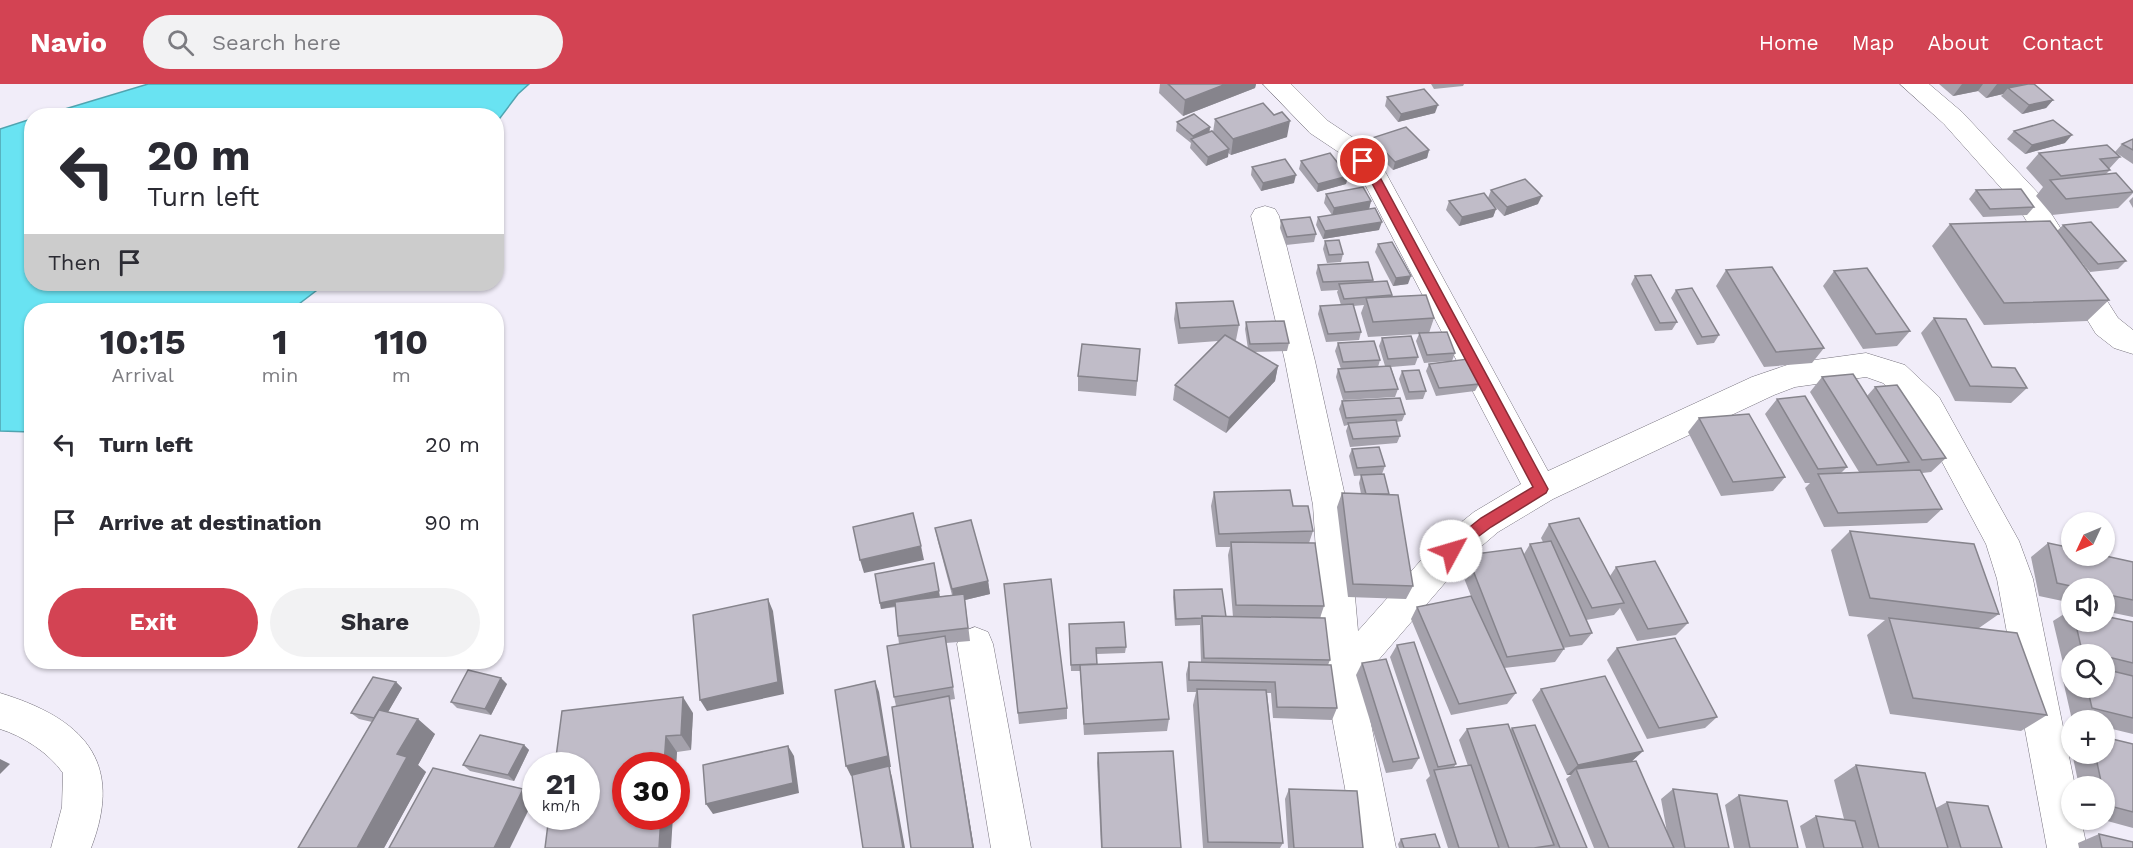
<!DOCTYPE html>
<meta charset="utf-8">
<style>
body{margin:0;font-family:"Work Sans",sans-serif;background:#f2f2f3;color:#2b2b33;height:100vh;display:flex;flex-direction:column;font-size:22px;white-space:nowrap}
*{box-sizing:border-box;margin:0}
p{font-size:20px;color:#7c7c81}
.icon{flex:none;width:33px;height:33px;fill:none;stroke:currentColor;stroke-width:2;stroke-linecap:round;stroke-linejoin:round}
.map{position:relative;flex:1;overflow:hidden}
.side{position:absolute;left:24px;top:219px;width:480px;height:366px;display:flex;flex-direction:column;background:#fff;border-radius:24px;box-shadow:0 2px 4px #0004}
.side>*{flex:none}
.hud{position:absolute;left:24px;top:24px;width:480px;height:183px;border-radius:24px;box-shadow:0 2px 4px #0004;background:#fff;color:#2b2b33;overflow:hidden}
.needle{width:39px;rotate:226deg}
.fabs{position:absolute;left:2061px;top:428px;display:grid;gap:12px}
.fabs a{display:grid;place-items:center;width:54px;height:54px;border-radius:50%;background:#fff;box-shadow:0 2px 4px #0004;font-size:30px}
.speed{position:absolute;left:522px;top:668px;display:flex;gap:12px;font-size:30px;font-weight:700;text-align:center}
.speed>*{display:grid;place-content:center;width:78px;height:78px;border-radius:50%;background:#fff;box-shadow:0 2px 4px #0004;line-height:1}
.speed small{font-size:15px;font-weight:400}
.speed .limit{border:9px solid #d22;background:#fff;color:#111}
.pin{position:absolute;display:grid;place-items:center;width:51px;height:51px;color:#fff;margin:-26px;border:3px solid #fff;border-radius:50%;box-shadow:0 2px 6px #0007}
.me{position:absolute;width:66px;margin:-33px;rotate:51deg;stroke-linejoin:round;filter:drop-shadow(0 0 4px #0008)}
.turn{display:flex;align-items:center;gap:21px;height:126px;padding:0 24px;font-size:27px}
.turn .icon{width:78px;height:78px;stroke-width:2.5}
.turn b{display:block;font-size:42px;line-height:51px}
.then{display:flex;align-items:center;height:57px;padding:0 24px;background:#0003;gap:12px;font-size:22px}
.eta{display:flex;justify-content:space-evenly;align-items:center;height:102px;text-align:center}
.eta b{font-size:36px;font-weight:700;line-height:42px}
.button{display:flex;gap:12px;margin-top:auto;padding:12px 24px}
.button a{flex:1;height:69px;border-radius:36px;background:#d34353;color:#fff;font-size:24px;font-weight:700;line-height:69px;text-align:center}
.button a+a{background:#f2f2f3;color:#2b2b33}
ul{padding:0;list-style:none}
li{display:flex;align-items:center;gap:18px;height:78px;padding:0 24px}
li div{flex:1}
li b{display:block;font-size:22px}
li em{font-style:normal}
header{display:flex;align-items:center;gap:36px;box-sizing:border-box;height:84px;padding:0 30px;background:#d34353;color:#fff}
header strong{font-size:28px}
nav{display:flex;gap:33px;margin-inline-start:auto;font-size:21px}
.search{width:420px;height:54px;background:#f2f2f3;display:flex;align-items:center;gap:15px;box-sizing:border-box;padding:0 21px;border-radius:33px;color:#7c7c81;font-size:22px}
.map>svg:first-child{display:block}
.water{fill:#69e3f2;stroke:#50a4b0;stroke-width:1.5}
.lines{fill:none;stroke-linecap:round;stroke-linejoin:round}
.minor-casing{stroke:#76727d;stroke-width:1}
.minor{fill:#fff;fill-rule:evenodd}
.wall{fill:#a5a2ac}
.shaded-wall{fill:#86848c}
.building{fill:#c0bcc8;stroke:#86848c;stroke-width:1.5}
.route{fill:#d34353;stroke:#892c36;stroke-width:1.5}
</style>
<header>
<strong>Navio</strong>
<div class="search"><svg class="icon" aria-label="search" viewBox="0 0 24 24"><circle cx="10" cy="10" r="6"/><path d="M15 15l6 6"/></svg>Search here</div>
<nav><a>Home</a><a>Map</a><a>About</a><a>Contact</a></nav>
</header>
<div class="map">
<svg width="2133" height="764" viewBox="0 0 2133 764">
<rect width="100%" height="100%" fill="#f1edf9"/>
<g class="water">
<path d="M148 0H529L518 10 497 38 496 32 45 31Z"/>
<path d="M31 35 32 200H325L291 226H32L31 348 0 347V45Z"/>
</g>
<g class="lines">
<defs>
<g id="minor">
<path d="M1263 0H1291L1328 37 1364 61 1381 80 1548 387 1752 293 1793 279 1866 269 1905 281 1939 313 2019 457 2033 495 2075 702H2072V735H2081L2087 764H2047L1997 495 1986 460 1917 331 1883 299 1866 293 1795 303 1774 311 1553 415 1498 448 1463 478 1362 595 1396 764H1356L1324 590 1313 421 1285 277 1251 132 1255 125 1265 122 1275 125 1279 132 1315 277 1347 421 1358 547 1439 456 1474 428 1521 400 1360 91 1346 73 1310 49Z"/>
<path d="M1900 0H1929L1962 28 2038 109 2118 234 2133 246V270L2114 264 2096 250 2018 123 1944 40Z"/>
<path d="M975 543 988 548 993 560 1031 764H991L957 560 962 548Z"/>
<path d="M0 609C82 634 125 676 91 764H51L62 723 63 689C49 669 23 652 0 645Z"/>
</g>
</defs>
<use href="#minor" class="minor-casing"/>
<use href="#minor" class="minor"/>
</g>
<g class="wall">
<path d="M1160 0H1256L1255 4 1183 32 1159 9Z"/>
<path d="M1431 0H1464L1463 2 1434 5Z"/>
<path d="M1939 0H2026L2053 16 2046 24 2022 30 2001 12 2003 10 1986 14 1978 7 1953 12Z"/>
<path d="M1387 13 1435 29 1398 38 1385 22Z"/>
<path d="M1215 35 1287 53 1231 71 1228 69V73L1206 82 1190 64 1191 59 1176 47 1177 38 1210 43 1209 48H1213Z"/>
<path d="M2014 47 2065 59 2025 70 2007 55Z"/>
<path d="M1372 54 1429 66 1427 74 1393 86 1370 63Z"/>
<path d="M2133 55V80L2115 68 2120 73 2109 85 2110 86 2106 90 2133 107V109L2118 124 2052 131 2036 112 2043 103 2026 84 2039 69 2115 68 2122 60Z"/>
<path d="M1301 77 1348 92 1346 100 1317 108 1299 85Z"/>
<path d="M1252 83 1294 99 1261 107 1251 91Z"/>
<path d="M1491 106 1538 120 1504 132 1488 115 1496 125 1493 133 1459 142 1446 126 1449 117 1488 114Z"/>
<path d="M1976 106 2034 123 2027 131 1983 133 1969 115Z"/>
<path d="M1326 110 1371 117 1369 125 1379 146 1323 155 1316 141 1318 133 1332 131 1324 119Z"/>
<path d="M2133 113V124L2129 117Z"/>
<path d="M1281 136 1316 150 1314 158 1286 161 1280 144Z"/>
<path d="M1950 140 2057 147 2063 141 2126 177 2118 185 2090 188 2078 174 2109 216 2087 237 1984 241 1932 162Z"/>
<path d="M1325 157 1343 170 1341 178 1327 179 1323 165Z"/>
<path d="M1378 160 1408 200 1393 202 1375 168Z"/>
<path d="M1318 181 1373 196V198L1392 211 1391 213 1434 234 1429 249 1455 269 1452 277 1479 300 1475 307 1436 312 1426 287 1429 280 1449 277 1424 279 1416 257 1419 250 1368 253 1361 229 1364 221 1353 222 1361 248 1359 256 1326 258 1318 230 1320 222 1341 221 1337 208 1338 206 1321 207 1316 189Z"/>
<path d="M1726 186 1824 264 1812 279 1764 283 1716 202Z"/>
<path d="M1834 187 1910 247 1897 262 1863 265 1823 202Z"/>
<path d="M1635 192 1677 238 1672 246 1655 247 1631 200Z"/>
<path d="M1676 206 1719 251 1714 259 1697 261 1671 214Z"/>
<path d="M1176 219 1239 241 1236 256 1234 257 1248 265 1245 245 1246 238 1289 259 1287 267 1253 268 1278 282 1275 297 1226 349 1173 316 1175 301 1218 257 1178 260 1174 235Z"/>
<path d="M1934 234 1992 283 2027 304 2011 319 1955 317 1921 249Z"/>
<path d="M1382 254 1418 273 1415 281 1391 283 1398 305 1395 313 1343 316 1336 293 1338 285H1341L1335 267 1338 259 1380 276 1378 283 1385 282 1379 262Z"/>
<path d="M1140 265 1136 312 1078 307V292Z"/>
<path d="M1402 287 1426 307 1423 315 1406 316 1399 295Z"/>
<path d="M1822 293 1867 312 1875 303 1946 374 1931 388 1922 389 1942 425 1927 439 1824 443 1805 404 1810 399H1805L1765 330 1777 315 1847 383 1841 389 1859 388 1810 308Z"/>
<path d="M1342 317 1405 330 1402 337 1396 338 1400 352 1397 359 1350 363 1346 347 1348 341 1344 342 1339 325Z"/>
<path d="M1699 334 1785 393 1773 407 1721 412 1688 348Z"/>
<path d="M1352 365 1385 382 1382 390 1354 392 1349 372Z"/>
<path d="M1361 391 1413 502 1406 515 1348 513 1337 423 1342 409 1361 410 1359 399Z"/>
<path d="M1214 408 1293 422 1313 447 1309 459 1324 522 1320 534 1330 576 1328 581 1337 624 1332 636 1273 634 1271 609H1267L1283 759 1280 764H1203L1193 621 1196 608H1187L1186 590 1189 578H1201L1200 545V541L1175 542 1173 513 1174 506 1226 533H1233L1228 471 1230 463H1216L1211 422Z"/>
<path d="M1549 440 1610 492 1616 483 1688 539 1676 551 1637 557 1620 524 1614 531 1586 536 1592 549 1582 561 1563 564 1564 565 1555 578 1504 584 1516 609 1507 620 1451 631 1411 535 1417 523 1471 512 1460 484 1467 471 1524 470 1530 460 1543 458 1541 454Z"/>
<path d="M935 444 988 497 990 510 965 516 970 557 946 559 955 615 949 616 974 764H911L896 622 894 613 899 560 898 552 896 523 881 525 880 519 952 511 938 458Z"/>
<path d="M1850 447 1999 530 1979 544 2047 631 2021 647 1890 630 1867 551 1885 536 1849 532 1831 466Z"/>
<path d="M2048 459 2133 478V533L2104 527V504H2072V519L2039 512 2031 473Z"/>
<path d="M1004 500 1067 624V635L1019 640Z"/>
<path d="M2072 525V537L2133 538V650L2104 643V636H2072L2062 592 2072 586V603H2104V570H2072V581L2063 579 2053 537Z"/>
<path d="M1069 547 1126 563 1125 569 1097 570V581L1169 635 1167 647 1084 651 1080 587H1071Z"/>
<path d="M1397 561 1456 680 1454 683 1468 682 1459 656 1467 645 1510 647 1512 644 1587 764H1448L1426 696 1430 692 1390 573Z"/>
<path d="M1617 564 1717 633 1705 644 1647 655 1607 576Z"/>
<path d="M1362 579 1419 674 1412 685 1386 689 1356 591Z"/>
<path d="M396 598 402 604 388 628 435 650 418 681 426 688 384 764H298L372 638 359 635 351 629Z"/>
<path d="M507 600 491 631 457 624 451 618Z"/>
<path d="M1541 605 1643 667 1632 677 1667 748 1661 715 1673 705 1729 764H1594L1566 695 1571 691H1567L1532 616Z"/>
<path d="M693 629 691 666 677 668 676 681H626Z"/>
<path d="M2133 660V744L2100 735H2104V702H2079L2072 669H2104Z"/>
<path d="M524 661 529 666 514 697 470 687 463 681Z"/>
<path d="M1098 669 1181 764H1101L1097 679Z"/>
<path d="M1856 681 1936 724 1947 718 2002 764H1806L1800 742 1816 732 1844 735 1834 696Z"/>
<path d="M1289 705 1363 764H1288L1285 715Z"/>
<path d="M1739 711 1798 764H1734L1725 721Z"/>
<path d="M2099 750 2133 764H2079L2078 759Z"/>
<path d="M1401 755 1440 764H1399L1398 760Z"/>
</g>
<g class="shaded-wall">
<path d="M1226 0H1256L1255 4 1183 32 1185 16Z"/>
<path d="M1962 0H1983L1978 7 1953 12Z"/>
<path d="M1997 0H2026L2008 4 2003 10 1986 14Z"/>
<path d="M2053 16 2046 24 2022 30 2029 21Z"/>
<path d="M1438 21 1435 29 1398 38 1401 30Z"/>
<path d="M1290 37 1287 53 1231 71 1233 55Z"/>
<path d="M1210 43 1209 51 1193 57V52Z"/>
<path d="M2072 51 2065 59 2025 70 2032 61Z"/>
<path d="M1229 65 1228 73 1206 82 1208 73Z"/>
<path d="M1429 66 1427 74 1393 86 1395 78Z"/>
<path d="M1296 91 1294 99 1261 107 1263 99Z"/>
<path d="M1348 92 1346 100 1317 108 1318 100Z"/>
<path d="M1542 112 1538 120 1504 132 1507 123Z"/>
<path d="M1371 117 1369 125 1332 132 1334 124Z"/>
<path d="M1496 125 1493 133 1459 142 1462 133Z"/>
<path d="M1382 138 1379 146 1323 155 1325 147Z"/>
<path d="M1411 192 1408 200 1393 202 1396 194Z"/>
<path d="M1278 282 1275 297 1226 349 1229 334Z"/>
<path d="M921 462 924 476 864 489 860 476Z"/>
<path d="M988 497 990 510 965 516 970 557 965 516 954 518 952 505Z"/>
<path d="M939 507 940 513 881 525 880 519Z"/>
<path d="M768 515 773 527 784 610 707 627 700 616Z"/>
<path d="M501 594 507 600 491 631 485 625Z"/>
<path d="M875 597 879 608 891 683H889L892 693 905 764H903L889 683 851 692 846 682Z"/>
<path d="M396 598 402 604 381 640 374 634Z"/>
<path d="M949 612 952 628 974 764H973Z"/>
<path d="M683 613 693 629 691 666 681 651Z"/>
<path d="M418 635 435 650 418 681 426 688 384 764H357L397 670Z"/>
<path d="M666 652 677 668 676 681H664Z"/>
<path d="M524 661 529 666 514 697 508 691Z"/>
<path d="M788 662 794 672 799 709 713 730 706 720Z"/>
<path d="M1643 667 1631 678 1576 685 1571 691H1567L1578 681Z"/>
<path d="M0 675 10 680 0 690Z"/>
<path d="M523 705 534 715 510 764H494Z"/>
<path d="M661 732H673L671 764H659Z"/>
</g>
<g class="building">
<path d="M1168 0H1226L1185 16Z"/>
<path d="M2028 0H2034L2053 16 2029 21 2008 4Z"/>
<path d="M1424 5 1438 21 1401 30 1387 13Z"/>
<path d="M1263 19 1274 31 1282 28 1290 37 1233 55 1215 35Z"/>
<path d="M1194 30 1210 43 1193 52 1177 38Z"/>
<path d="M2053 36 2072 51 2032 61 2014 47Z"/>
<path d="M1406 43 1429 66 1395 78 1372 54Z"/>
<path d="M1212 47 1229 65 1208 73 1191 55Z"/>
<path d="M2133 55V66L2122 60Z"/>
<path d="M2107 61 2120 73 2100 75 2110 86 2061 92 2039 69Z"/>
<path d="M1330 69 1348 92 1318 100 1301 77Z"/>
<path d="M1285 75 1296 91 1263 99 1252 83Z"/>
<path d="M2116 89 2133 108 2066 115 2050 96Z"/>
<path d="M1525 95 1542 112 1507 123 1491 106Z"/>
<path d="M1363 103 1371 117 1334 124 1326 110Z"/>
<path d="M2021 105 2034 123 1990 125 1976 106Z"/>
<path d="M1484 109 1496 125 1462 133 1449 117Z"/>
<path d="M1375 124 1382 138 1325 147 1318 133Z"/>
<path d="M1310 133 1316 150 1287 153 1281 136Z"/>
<path d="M2050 137 2109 216 2004 219 1950 140Z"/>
<path d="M2091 138 2126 177 2098 180 2063 141Z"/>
<path d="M1339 156 1343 170 1329 171 1325 157Z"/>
<path d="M1392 158 1411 192 1396 194 1378 160Z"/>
<path d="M1368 178 1373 196 1323 198 1318 181Z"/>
<path d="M1772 183 1824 264 1776 268 1726 186Z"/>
<path d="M1867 184 1910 247 1876 250 1834 187Z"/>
<path d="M1651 191 1677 238 1660 239 1635 192Z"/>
<path d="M1387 197 1392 211 1344 215 1339 200Z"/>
<path d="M1692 204 1719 251 1702 253 1676 206Z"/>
<path d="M1426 211 1434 234 1373 238 1366 214Z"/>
<path d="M1233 217 1239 241 1180 244 1176 219Z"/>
<path d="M1353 220 1361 248 1328 250 1320 222Z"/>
<path d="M1934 234 1966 235 1992 283 2015 284 2027 304 1970 302Z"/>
<path d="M1284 237 1289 259 1250 260 1246 238Z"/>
<path d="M1447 248 1455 269 1427 271 1419 249Z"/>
<path d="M1225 251 1278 282 1229 334 1175 301Z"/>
<path d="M1411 252 1418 273 1388 275 1382 254Z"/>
<path d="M1374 257 1380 276 1343 278 1338 259Z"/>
<path d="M1082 260 1140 265 1137 297 1078 292Z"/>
<path d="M1468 275 1479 300 1439 304 1429 280Z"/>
<path d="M1390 282 1398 305 1345 308 1338 285Z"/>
<path d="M1419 286 1426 307 1409 308 1402 287Z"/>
<path d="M1853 290 1909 378 1877 381 1822 293Z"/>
<path d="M1897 301 1946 374 1922 376 1875 303Z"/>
<path d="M1805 312 1847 383 1818 385 1777 315Z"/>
<path d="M1400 314 1405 330 1346 334 1342 317Z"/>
<path d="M1749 330 1785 393 1733 398 1699 334Z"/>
<path d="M1396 336 1400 352 1353 355 1348 339Z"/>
<path d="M1379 363 1385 382 1357 384 1352 365Z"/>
<path d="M1920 386 1942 425 1838 429 1818 390Z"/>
<path d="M1384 390 1389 410H1366L1361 391Z"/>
<path d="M1290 406 1293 422H1308L1313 447 1219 450 1214 408Z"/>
<path d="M1342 409 1398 411 1413 502 1353 500Z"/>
<path d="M913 429 921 462 860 476 853 443Z"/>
<path d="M1579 434 1624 519 1592 524 1549 440Z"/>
<path d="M971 436 988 497 952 505 935 444Z"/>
<path d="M1850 447 1974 460 1999 530 1870 514Z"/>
<path d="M1551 457 1592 549 1570 552 1530 460Z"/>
<path d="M1231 458 1315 459 1324 522 1236 521Z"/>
<path d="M2048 459 2072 464V471H2101L2133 478V516L2104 510V504H2080L2057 499Z"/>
<path d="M1521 464 1564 565 1507 573 1467 471Z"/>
<path d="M1655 477 1688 539 1648 545 1616 483Z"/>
<path d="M934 479 939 507 880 519 875 490Z"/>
<path d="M1051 495 1067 624 1018 629 1004 500Z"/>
<path d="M1222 505 1226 533 1202 532V534L1176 535 1174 506Z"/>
<path d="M964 510 968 544 898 552 895 518Z"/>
<path d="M1471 512 1516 609 1459 620 1417 523Z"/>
<path d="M768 515 778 598 700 616 693 531Z"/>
<path d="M1202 532 1325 534 1330 576 1204 574Z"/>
<path d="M2104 532 2133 538V579L2104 572V570H2097L2082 567 2075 537H2104Z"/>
<path d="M1889 534 2017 549 2047 631 1913 614Z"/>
<path d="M1124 538 1126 563 1096 564 1097 580 1071 581 1069 540Z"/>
<path d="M945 552 953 603 894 613 887 562Z"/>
<path d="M1675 554 1717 633 1659 644 1617 564Z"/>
<path d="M1414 558 1456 680 1438 683 1397 561Z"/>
<path d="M1386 575 1419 674 1393 678 1362 579Z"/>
<path d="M1162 578 1169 635 1084 640 1080 581Z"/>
<path d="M1189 578 1331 581 1337 624 1277 623 1275 598 1189 596Z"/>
<path d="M2104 585 2133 592V634L2092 624 2087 603H2104Z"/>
<path d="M468 586 501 594 485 625 451 618Z"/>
<path d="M1605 592 1643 667 1578 681 1541 605Z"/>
<path d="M373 593 396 598 374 634 351 629Z"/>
<path d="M875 597 888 672 846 682 835 606Z"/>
<path d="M1197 605 1266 606 1283 759 1208 758Z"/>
<path d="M949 612 973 764H911L892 623Z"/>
<path d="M683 613 681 651 666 652 664 681H626V732H661L659 764H545L549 732H586V681H555L562 627Z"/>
<path d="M379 626 418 635 397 670 407 673 357 764H298Z"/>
<path d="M1508 640 1554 761 1534 764H1509L1467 645Z"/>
<path d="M1535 641 1587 764H1560L1512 644Z"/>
<path d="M480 651 524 661 508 691 463 681Z"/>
<path d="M2104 653 2133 660V728L2106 721 2104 713V702H2102L2095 669H2104Z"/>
<path d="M788 662 793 699 706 720 703 681Z"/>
<path d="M1173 667 1181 764H1102L1098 669Z"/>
<path d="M1636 677 1674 764H1609L1576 685Z"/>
<path d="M1471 681 1499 764H1459L1434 686Z"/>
<path d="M1856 681 1925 689 1948 764H1879Z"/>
<path d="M889 682 903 764H863L852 691Z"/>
<path d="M433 684 523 705 494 764H389Z"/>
<path d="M1289 705 1357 707 1363 764H1294Z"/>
<path d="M1673 705 1717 710 1729 764H1685Z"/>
<path d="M1739 711 1787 717 1798 764H1750Z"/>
<path d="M1947 718 1988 722 2002 764H1961Z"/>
<path d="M1816 732 1855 737 1863 764H1824Z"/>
<path d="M1435 750 1440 764H1404L1401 755Z"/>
<path d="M2099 750 2133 758V764H2102Z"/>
</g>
<path class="route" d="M1363 73 1367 74 1376 86 1548 405 1546 409 1491 443 1451 473 1446 471 1443 467 1446 462 1481 434 1533 403 1366 88 1357 77Z"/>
</svg>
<div class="fabs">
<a><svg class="needle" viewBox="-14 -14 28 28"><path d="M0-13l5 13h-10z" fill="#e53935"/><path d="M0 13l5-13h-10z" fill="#7c7c81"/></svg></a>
<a><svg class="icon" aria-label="sound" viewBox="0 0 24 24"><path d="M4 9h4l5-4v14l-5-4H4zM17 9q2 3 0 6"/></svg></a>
<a><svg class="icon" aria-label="search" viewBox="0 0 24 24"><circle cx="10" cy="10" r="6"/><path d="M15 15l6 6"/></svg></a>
<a>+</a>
<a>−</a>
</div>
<div class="speed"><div>21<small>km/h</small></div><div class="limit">30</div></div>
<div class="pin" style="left:1363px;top:77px;background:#d93025"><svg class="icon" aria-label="arrive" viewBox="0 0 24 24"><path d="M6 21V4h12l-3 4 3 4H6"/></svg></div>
<svg class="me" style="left:1451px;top:467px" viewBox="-20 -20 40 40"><circle r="19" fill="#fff"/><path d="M0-13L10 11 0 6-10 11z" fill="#d34353"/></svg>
<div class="hud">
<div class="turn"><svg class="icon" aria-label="left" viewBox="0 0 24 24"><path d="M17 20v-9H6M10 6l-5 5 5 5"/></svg><div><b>20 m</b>Turn left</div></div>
<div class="then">Then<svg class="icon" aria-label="arrive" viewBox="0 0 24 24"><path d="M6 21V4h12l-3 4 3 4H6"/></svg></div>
</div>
<section class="side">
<div class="eta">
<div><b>10:15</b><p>Arrival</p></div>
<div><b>1</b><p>min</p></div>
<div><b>110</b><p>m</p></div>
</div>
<ul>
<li><svg class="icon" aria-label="left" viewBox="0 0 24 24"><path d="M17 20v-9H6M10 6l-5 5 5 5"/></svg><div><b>Turn left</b></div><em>20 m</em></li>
<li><svg class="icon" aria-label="arrive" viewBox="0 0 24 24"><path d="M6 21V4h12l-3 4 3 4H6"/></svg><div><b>Arrive at destination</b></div><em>90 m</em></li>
</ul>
<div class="button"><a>Exit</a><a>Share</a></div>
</section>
</div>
